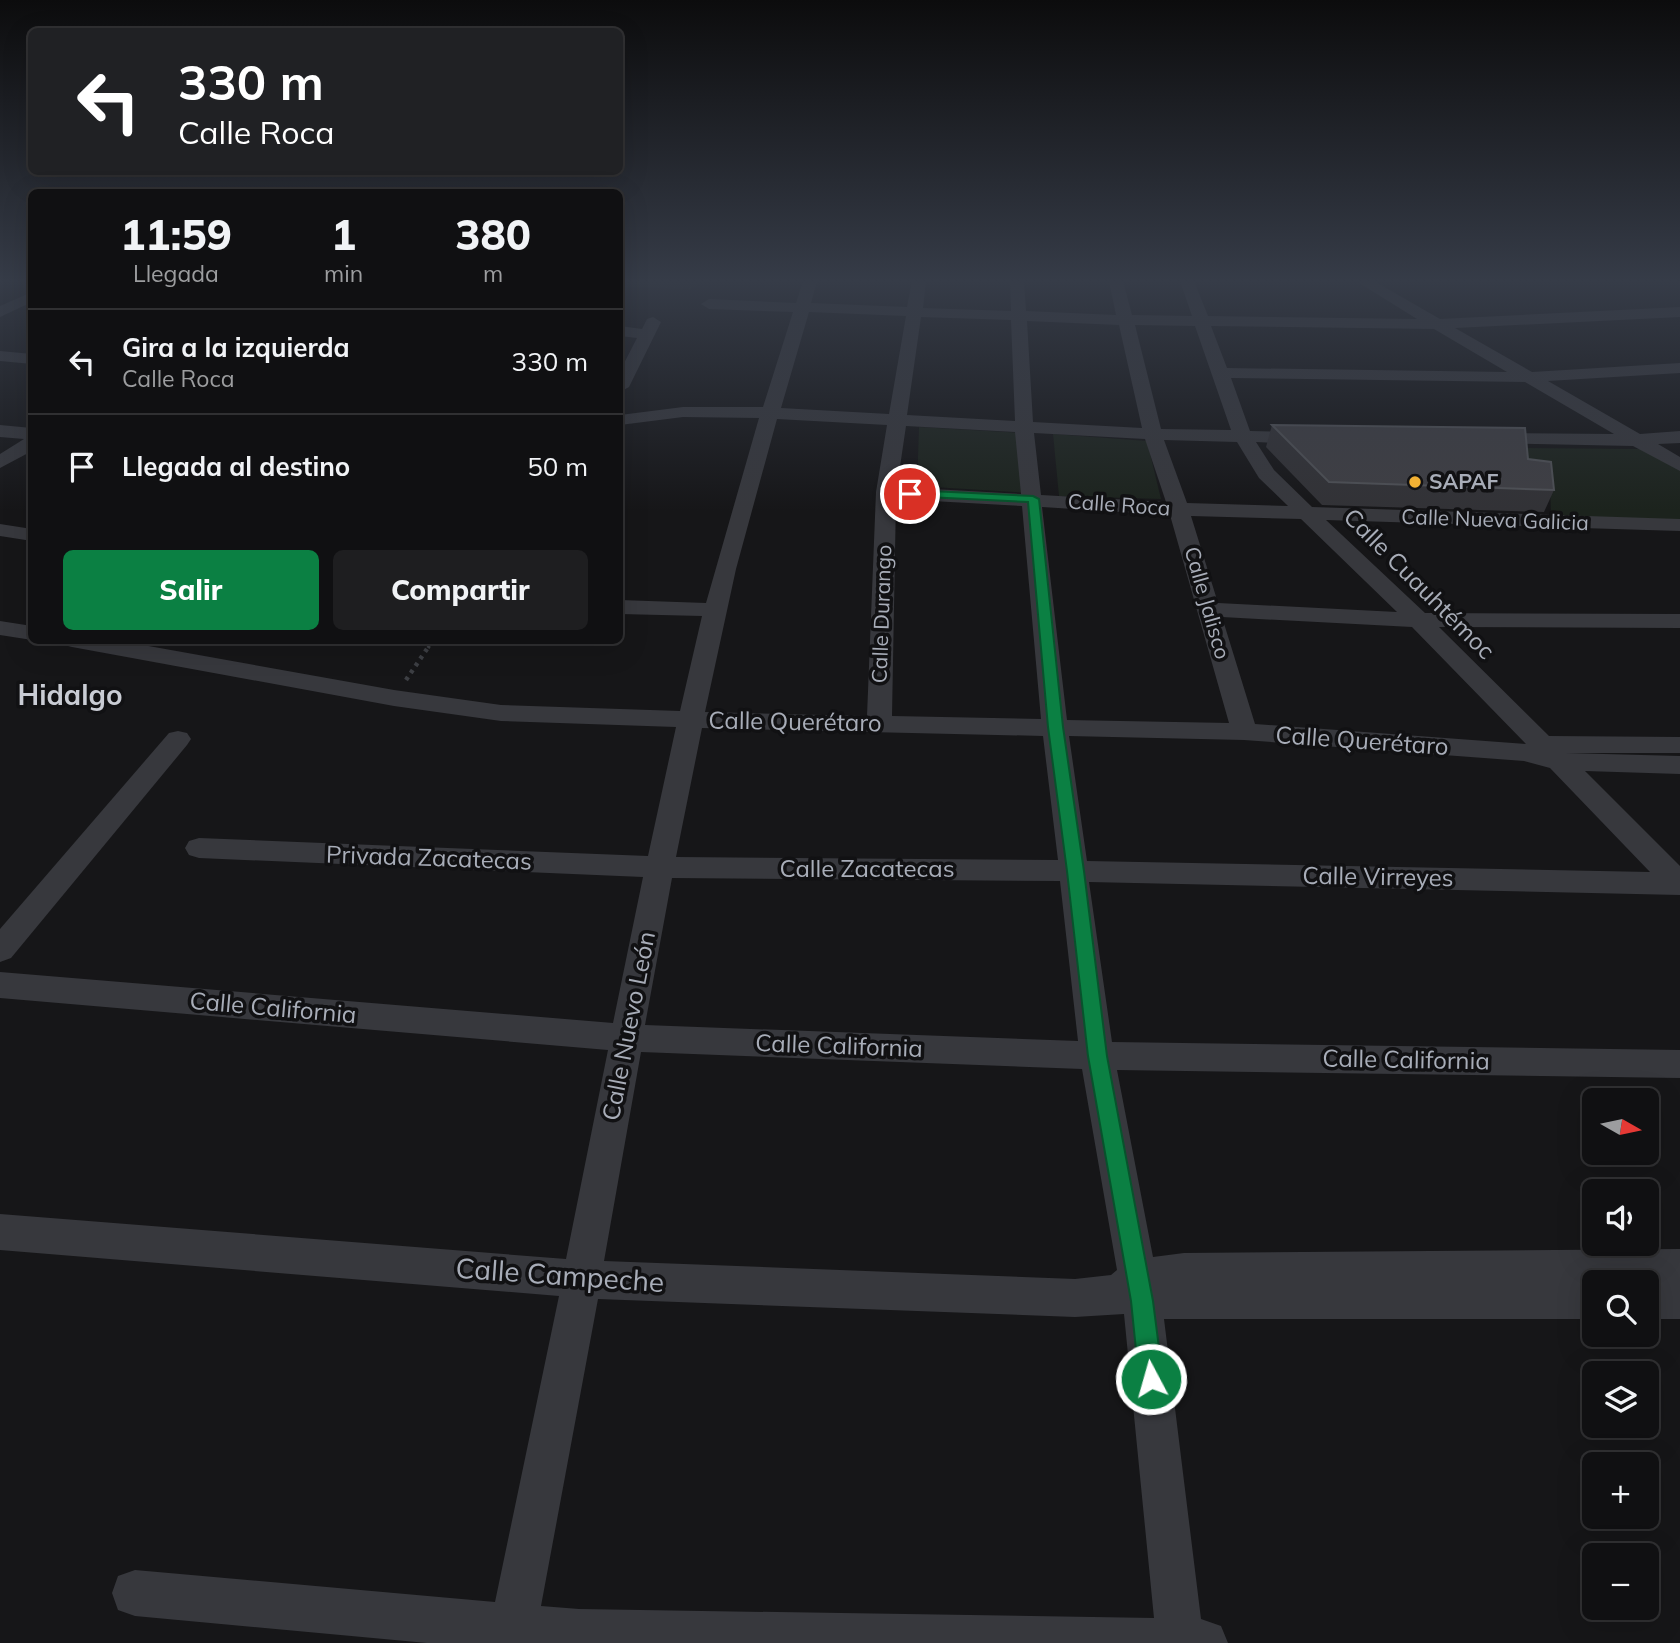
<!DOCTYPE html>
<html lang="es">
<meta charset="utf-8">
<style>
body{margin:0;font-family:Mulish,sans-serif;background:#1e1e20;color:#f1f3f6;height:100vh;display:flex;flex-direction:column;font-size:26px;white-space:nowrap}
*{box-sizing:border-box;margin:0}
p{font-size:23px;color:#9c9d9f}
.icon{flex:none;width:38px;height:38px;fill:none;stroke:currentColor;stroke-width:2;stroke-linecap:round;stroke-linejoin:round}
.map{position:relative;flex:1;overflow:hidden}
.side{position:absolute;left:28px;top:189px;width:595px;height:455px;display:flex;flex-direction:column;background:#101012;border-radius:10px;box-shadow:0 7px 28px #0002,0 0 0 2px #303032}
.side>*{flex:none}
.guide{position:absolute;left:28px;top:28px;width:595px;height:147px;border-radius:10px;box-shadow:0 7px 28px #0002,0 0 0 2px #303032;background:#202124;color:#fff;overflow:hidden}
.needle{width:46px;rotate:99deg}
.fabs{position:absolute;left:1582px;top:1088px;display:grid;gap:14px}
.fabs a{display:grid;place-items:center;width:77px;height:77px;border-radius:10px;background:#101012;box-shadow:0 7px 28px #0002,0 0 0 2px #303032;font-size:35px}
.pin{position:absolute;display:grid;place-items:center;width:60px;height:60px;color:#fff;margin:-30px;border:4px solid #fff;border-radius:50%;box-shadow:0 2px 7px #0007}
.me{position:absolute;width:77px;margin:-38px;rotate:354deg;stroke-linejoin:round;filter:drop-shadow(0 0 5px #0008)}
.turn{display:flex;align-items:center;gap:24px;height:147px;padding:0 35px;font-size:32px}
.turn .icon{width:91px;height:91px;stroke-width:2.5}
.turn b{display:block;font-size:49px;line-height:60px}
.eta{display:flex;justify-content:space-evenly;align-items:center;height:119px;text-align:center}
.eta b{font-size:42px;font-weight:800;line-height:49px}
.button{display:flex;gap:14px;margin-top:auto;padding:14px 35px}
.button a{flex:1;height:80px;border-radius:10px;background:#0b8043;color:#fff;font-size:28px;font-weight:800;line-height:80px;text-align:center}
.button a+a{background:#1e1e20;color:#f1f3f6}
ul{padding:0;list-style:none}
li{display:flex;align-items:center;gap:21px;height:105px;padding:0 35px;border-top:2px solid #303032}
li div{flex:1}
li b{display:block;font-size:26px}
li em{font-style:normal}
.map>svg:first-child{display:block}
.green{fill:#1c231d}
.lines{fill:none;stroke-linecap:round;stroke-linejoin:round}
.path-far1{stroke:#3d3f44;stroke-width:3.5;stroke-dasharray:2.5 4.5;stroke-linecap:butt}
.path{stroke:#3d3f44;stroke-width:4.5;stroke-dasharray:3.5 5;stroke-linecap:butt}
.minor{fill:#37383d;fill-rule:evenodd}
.wall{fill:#323236}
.building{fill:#3f3f44;stroke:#4f5156;stroke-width:2}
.route{fill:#0b8043;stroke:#07532c;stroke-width:2}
.poi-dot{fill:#f2b134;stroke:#111113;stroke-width:2.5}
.labels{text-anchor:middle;stroke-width:7;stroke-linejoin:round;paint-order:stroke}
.far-poi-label{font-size:21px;font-weight:bold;fill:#a8adb8;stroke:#111113;text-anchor:start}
.far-street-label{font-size:21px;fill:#a8adb8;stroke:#111113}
.street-label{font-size:24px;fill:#a8adb8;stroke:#111113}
.quarter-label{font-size:28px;font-weight:bold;fill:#c9ccd4;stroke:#111113}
.near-street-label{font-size:28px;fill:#a8adb8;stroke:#111113}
</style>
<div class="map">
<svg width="1680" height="1643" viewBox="0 0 1680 1643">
<rect width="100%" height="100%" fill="#161618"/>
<g class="green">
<path d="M620 281H705L690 289 620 287Z"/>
<path d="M919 427 1021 433 1029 493 917 486Z"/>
<path d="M1053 434 1147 441 1161 499 1059 496Z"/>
<path d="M1522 448 1643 449 1680 470V522L1551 518 1550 481 1524 480Z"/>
</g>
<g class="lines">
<path class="path-far1" d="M428 648 433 640"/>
<path class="path" d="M406 680 429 646"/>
<g class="minor">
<path d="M803 281H817L811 303 907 307 912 281H926L923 308 1011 311 1010 281H1024L1026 311 1116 315 1109 281H1123L1132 315 1192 316 1180 281H1194L1208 316 1417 319 1356 281H1374L1440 319 1680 307V317L1455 328 1532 372 1680 363V373L1548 381 1640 434 1680 431V443L1658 444 1680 457V471L1633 446 1482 443 1480 439 1482 435 1489 433 1614 434 1525 382 1231 378 1250 431 1305 432 1314 438 1305 444 1256 442 1274 470 1312 507 1680 519V531L1326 520 1425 613 1680 614V628L1439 627 1549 736 1680 737V753H1566L1680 756V774L1585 771 1680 866V895L1089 882 1112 1042 1680 1050V1078L1117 1070 1153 1257 1184 1253 1680 1249V1319H1647V1283H1594V1319H1164L1201 1619 1221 1626 1228 1643H427L135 1616 118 1610 112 1593 118 1576 135 1570 495 1602 559 1296 0 1250V1214L566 1259 608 1050 0 998V972L613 1023 643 877 199 858 189 855 185 848 189 841 199 838 648 856 676 727 501 721 394 706 72 647 64 645 61 640H115L394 690 501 705 680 711 702 616 620 614V600L706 603 759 418 683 417 620 425V415L683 407H763L793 312 709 309 701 304 709 299 796 303ZM809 312 906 316 889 414 781 408ZM921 317 1011 320 1015 421 907 415ZM1027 321 1119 325 1142 428 1033 422ZM1135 325 1195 326 1231 430 1161 429ZM1211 326 1434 329 1507 372 1227 368ZM777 419 887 425 876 492 867 716 705 712 736 569ZM906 426 1015 432 1021 494 897 487ZM1034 433 1145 439 1166 502 1041 495ZM1164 440 1237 442 1259 478 1288 506 1187 503ZM896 499 1022 506 1041 719 892 716ZM1042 507 1170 515 1229 723 1067 720ZM1191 516 1301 519 1397 612 1218 603ZM1222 617 1412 627 1526 744 1255 724ZM702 728 1043 736 1058 860 676 857ZM1069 736 1244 740 1524 761 1550 768 1650 872 1087 861ZM672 878 1060 881 1078 1041 645 1025ZM641 1052 1082 1069 1117 1270 1111 1275 1075 1279 604 1261ZM598 1299 1075 1317 1124 1314 1154 1618 579 1609 541 1606Z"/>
<path d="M32 292V302L0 317V306Z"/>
<path d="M653 317 661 322 629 387 620 392V371L637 338 620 336V326L642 329 647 319Z"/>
<path d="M0 351 32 354V364L0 361Z"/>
<path d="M0 425 32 428V451L0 468V454L24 439 0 437Z"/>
<path d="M0 524 32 529V541L0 536Z"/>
<path d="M0 621 32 626V640L0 635Z"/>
<path d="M178 731 187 733 191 739 187 745 11 958 0 962V929L169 733Z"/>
</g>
</g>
<path class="wall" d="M1272 425 1554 490 1544 512 1322 505 1266 447Z"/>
<path class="building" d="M1272 425 1525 428 1528 459 1551 462 1554 490 1329 482Z"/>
<linearGradient id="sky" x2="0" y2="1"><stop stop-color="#0c0c0d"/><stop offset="0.55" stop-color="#363c48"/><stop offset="1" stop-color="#363c48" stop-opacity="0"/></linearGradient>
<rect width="1680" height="511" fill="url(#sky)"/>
<path class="route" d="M910 490 1033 496 1039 499 1063 727 1084 871 1107 1056 1153 1301 1163 1379 1159 1388 1151 1391 1142 1388 1139 1379 1131 1301 1088 1056 1067 871 1048 727 1028 502 906 496V491Z"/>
<circle class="poi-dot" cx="1415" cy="482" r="7"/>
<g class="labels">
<g class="far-poi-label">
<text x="1429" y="489">SAPAF</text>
</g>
<g class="far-street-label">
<text transform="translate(1119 505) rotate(4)" y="7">Calle Roca</text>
<text transform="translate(1495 520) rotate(2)" y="7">Calle Nueva Galicia</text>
<text transform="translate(1207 603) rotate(74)" y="7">Calle Jalisco</text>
<text transform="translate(882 614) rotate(-88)" y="7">Calle Durango</text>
</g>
<g class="street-label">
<text transform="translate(1419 584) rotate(45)" y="8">Calle Cuauhtémoc</text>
<text transform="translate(795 722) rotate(1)" y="8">Calle Querétaro</text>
<text transform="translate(1362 741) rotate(4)" y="8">Calle Querétaro</text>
<text transform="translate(429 858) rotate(2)" y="8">Privada Zacatecas</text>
<text x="867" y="877">Calle Zacatecas</text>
<text transform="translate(1378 877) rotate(1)" y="8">Calle Virreyes</text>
<text transform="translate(273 1008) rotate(5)" y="8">Calle California</text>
<text transform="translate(629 1026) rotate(-79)" y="8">Calle Nuevo León</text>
<text transform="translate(839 1046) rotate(2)" y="8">Calle California</text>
<text transform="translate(1406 1060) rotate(1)" y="8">Calle California</text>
</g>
<g class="quarter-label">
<text x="70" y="705">Hidalgo</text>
</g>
<g class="near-street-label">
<text transform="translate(560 1275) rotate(4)" y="10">Calle Campeche</text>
</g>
</g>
</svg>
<div class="fabs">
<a><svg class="needle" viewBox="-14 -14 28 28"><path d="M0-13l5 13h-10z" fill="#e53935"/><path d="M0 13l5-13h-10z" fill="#9c9d9f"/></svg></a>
<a><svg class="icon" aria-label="sound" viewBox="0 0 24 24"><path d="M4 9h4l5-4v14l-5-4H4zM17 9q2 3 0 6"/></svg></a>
<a><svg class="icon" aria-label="search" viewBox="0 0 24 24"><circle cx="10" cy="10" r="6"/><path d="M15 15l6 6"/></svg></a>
<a><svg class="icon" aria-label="layers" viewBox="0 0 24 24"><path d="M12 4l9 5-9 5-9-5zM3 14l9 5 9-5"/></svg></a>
<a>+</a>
<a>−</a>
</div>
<div class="pin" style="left:910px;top:494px;background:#d93025"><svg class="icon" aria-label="arrive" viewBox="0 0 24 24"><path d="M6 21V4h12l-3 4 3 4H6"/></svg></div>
<svg class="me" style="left:1151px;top:1379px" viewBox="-20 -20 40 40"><circle r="17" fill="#0b8043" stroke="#fff" stroke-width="3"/><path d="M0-11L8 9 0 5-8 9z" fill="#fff"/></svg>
<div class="guide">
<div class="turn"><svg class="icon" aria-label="left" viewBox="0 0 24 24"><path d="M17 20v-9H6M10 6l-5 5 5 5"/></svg><div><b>330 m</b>Calle Roca</div></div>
</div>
<section class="side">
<div class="eta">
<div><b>11:59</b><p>Llegada</p></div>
<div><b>1</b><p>min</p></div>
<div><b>380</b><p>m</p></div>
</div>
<ul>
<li><svg class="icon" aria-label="left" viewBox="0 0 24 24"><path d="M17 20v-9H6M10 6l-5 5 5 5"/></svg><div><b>Gira a la izquierda</b><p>Calle Roca</p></div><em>330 m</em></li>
<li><svg class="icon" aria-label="arrive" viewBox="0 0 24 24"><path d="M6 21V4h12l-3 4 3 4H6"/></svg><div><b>Llegada al destino</b></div><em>50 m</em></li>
</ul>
<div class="button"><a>Salir</a><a>Compartir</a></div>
</section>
</div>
